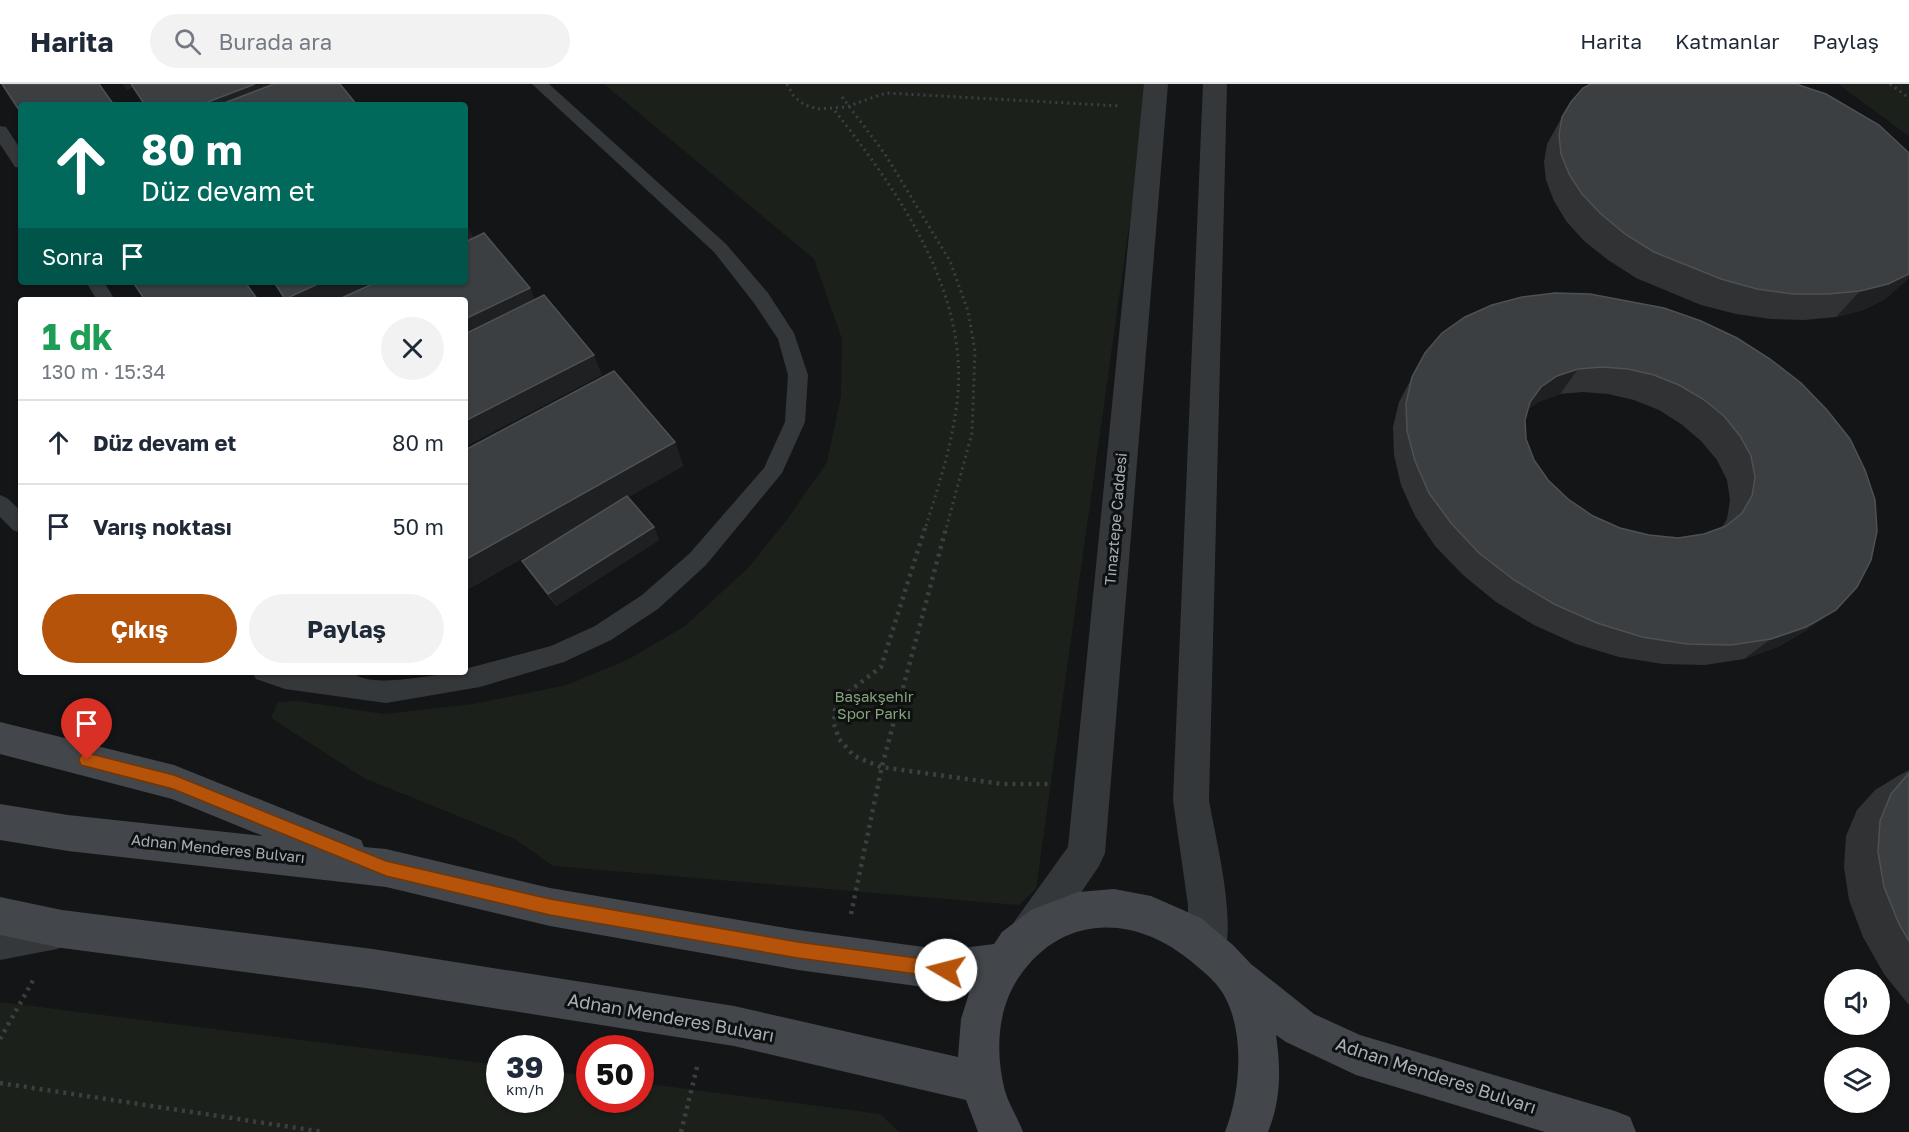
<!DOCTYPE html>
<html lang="tr">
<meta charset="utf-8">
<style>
body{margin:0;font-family:"Golos Text",sans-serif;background:#f2f2f3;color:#1f2937;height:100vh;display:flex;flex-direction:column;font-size:22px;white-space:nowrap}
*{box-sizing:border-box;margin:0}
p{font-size:20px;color:#747a83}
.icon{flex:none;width:33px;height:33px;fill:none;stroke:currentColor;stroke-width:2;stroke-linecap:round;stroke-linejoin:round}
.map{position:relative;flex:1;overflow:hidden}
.side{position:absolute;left:18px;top:213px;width:450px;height:378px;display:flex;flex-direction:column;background:#fff;border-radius:6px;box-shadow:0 2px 4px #0004}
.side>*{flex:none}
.banner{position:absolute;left:18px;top:18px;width:450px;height:183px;border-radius:6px;box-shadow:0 2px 4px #0004;background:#00695c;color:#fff;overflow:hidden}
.controls{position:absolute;left:1824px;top:885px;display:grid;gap:12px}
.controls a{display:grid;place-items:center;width:66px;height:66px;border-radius:50%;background:#fff;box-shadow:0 2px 4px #0004;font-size:30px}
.speed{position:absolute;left:486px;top:951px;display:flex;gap:12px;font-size:30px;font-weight:700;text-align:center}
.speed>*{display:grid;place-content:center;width:78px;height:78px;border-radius:50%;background:#fff;box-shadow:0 2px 4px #0004;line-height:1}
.speed small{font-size:15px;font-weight:400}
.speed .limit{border:9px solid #d22;background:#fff;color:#111}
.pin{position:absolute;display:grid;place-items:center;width:51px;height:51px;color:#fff;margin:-62px -26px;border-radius:50% 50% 50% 0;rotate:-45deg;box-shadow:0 0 6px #0007}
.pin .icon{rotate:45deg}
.me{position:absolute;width:66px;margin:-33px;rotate:278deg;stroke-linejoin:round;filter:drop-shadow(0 0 4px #0008)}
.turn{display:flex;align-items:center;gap:21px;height:126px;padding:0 24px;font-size:27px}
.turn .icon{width:78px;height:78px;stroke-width:2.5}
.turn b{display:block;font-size:42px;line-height:51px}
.then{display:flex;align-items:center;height:57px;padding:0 24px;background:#0003;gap:12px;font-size:22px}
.round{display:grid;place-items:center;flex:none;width:63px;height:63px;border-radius:32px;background:#f2f2f3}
.head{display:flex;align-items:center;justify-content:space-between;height:102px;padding:0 24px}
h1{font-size:36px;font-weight:700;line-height:45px;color:#1e9e55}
.primary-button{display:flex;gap:12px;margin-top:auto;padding:12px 24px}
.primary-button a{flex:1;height:69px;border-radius:36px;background:#b45309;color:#fff;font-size:24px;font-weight:700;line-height:69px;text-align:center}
.primary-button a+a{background:#f2f2f3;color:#1f2937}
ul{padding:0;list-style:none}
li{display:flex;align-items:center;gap:18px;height:84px;padding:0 24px;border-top:2px solid #e0e1e3}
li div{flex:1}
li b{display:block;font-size:22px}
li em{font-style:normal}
header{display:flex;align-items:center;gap:36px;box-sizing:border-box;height:84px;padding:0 30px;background:#fff;border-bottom:2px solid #e0e1e3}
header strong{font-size:28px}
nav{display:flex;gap:33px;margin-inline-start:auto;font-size:21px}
.search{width:420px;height:54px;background:#f2f2f3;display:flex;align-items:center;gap:15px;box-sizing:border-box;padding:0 21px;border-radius:33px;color:#747a83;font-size:22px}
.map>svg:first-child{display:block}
.green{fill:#1b211a}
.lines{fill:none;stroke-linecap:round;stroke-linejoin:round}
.path-far1{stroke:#3b3f42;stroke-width:3;stroke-dasharray:2 4;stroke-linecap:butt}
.path{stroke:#3b3f42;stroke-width:4.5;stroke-dasharray:3 5;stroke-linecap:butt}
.service{fill:#35383b;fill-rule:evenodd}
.tertiary{fill:#35383b;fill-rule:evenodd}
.secondary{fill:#43474b;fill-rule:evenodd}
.wall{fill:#303234;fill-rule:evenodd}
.shaded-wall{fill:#1f2022}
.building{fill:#3c3f42;stroke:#4d5154;stroke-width:1.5;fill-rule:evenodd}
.route{fill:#b45309;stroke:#753606;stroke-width:1.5}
.labels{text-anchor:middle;stroke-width:6;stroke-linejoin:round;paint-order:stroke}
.street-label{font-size:15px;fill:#a5b0b7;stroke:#0f1011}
.park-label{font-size:15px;fill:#84a47a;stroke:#0f1011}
.near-street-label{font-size:18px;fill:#a5b0b7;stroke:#0f1011}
</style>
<header>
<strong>Harita</strong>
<div class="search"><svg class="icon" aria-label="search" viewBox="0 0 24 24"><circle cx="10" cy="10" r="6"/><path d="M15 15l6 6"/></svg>Burada ara</div>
<nav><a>Harita</a><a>Katmanlar</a><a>Paylaş</a></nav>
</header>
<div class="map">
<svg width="1909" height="1048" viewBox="0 0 1909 1048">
<rect width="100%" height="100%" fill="#141516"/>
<g class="green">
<path d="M604 0H1149L1036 805 1019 821 553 782 515 755 364 694 271 634 278 618 297 617 384 630 473 620 567 601 629 575 685 542 749 483 789 433 827 378 841 312 842 255 814 175Z"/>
<path d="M1838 0H1909V52Z"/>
<path d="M0 918 499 981 500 1016H550L551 987 589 992 590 1016H640L641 999 880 1030 899 1048H0Z"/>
</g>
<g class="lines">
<g class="path-far1">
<path d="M787 0 794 13 805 21 818 25 846 23 886 9 1120 22"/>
<path d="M1890 0 1909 14"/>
<path d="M842 13 885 70 950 177 968 227 975 267 972 349 946 445"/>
<path d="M835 27C897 106 966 203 958 309 954 355 939 401 925 445"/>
</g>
<g class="path">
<path d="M925 444 881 583 843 612 835 626 834 640 839 655 854 672 881 683 1002 700H1052"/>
<path d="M851 830 882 682 946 444"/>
<path d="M0 955 35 893"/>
<path d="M0 999 324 1048"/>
<path d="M681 1048 698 979"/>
</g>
<g class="service">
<path d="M532 0H549L726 160 768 209 794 249 808 291 805 338 782 389 706 481 658 525 611 556 564 578 480 603 386 619 285 605 256 595 252 588H353C369 607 440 588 465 588V585L551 562 595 542 642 511 690 469 764 384 785 338 788 291 778 255 754 219 714 168Z"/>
<path d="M0 42 6 43 21 66V84L15 83 0 60Z"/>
<path d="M86 198H104L115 216H97Z"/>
<path d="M0 411 7 414 21 427V449L13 446 0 433Z"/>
</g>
<g class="tertiary">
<path d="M1144 0H1168L1105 769 1099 782 1042 866 1028 872 1014 866 1008 852 1014 838 1068 763Z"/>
<path d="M1203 0H1227L1209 716C1216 758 1238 840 1222 878L1208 884 1194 878 1188 864V821L1173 716Z"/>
<path d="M57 827 71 832 76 846 71 860 57 865 0 876V836Z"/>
</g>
<path class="secondary" d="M0 638 174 681 361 756 364 763 386 765 550 804 798 846 946 866 994 860 1002 848 1031 826 1078 808 1114 805 1151 812 1201 834 1233 861 1251 880 1314 930 1360 951 1615 1027 1630 1033 1636 1048H1545L1356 991 1286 958 1276 951C1281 985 1281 1016 1268 1048H1225C1240 1010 1245 953 1226 915 1219 900 1205 889 1192 878 1137 831 1063 828 1019 893 997 925 995 969 1005 1007 1009 1021 1018 1034 1023 1048H978L966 1016 734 962 373 905 62 864 0 851V813L62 826 373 865 734 922 958 973 961 935 971 903 946 906 798 886 550 842 386 803 68 767 0 756V720L68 731 263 752 172 715 0 670Z"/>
</g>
<g class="wall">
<path d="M1562 33 1909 69V194L1885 215 1863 226 1836 233 1804 236 1771 235 1736 230 1701 221 1636 194 1608 176 1584 157 1566 137 1554 117 1546 96 1544 78 1547 60Z"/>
<path d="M1737 254 1807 546 1778 563 1744 575 1705 581 1663 580 1619 573 1576 560 1534 541 1496 518 1463 491 1435 462 1415 432 1401 401 1394 371 1393 343 1399 318 1425 269ZM1583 308 1608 310 1634 316 1659 326 1681 340 1701 357 1717 376 1727 396 1730 416 1727 435 1722 443 1704 450 1678 454 1649 451 1620 444 1593 432 1568 415 1548 396 1534 376 1526 355 1525 336 1528 325 1540 317 1560 310Z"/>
<path d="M675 358 683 382 628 413 654 443 659 456 556 522 530 489 522 477 589 436 465 507V366Z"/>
<path d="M1909 686V921L1884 890 1863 853 1849 816 1844 783 1846 752 1857 726 1875 706 1898 692Z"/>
</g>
<g class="shaded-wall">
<path d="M122 0H143L127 6Z"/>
<path d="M255 0H324L270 21H200Z"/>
<path d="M465 137 474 155 465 160Z"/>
<path d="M1909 190V194L1885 215 1863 226 1836 233 1860 207Z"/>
<path d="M322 198H381L342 216H286L285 215Z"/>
<path d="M530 204 539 225 465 261V235Z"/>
<path d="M594 271 602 291 465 363V337Z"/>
<path d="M1578 285 1560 310 1540 317 1524 328 1541 303 1557 292Z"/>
<path d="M675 358 683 382 465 507V476Z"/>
<path d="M654 443 659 456 556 522 548 510Z"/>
<path d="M1836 526 1807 546 1778 563 1744 575 1771 555Z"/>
</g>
<g class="building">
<path d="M2 0H99L114 21H21V29Z"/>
<path d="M131 0H255L200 21H145Z"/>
<path d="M274 0H340L357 21H219Z"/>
<path d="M1591 0H1796L1826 10 1879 41 1909 69V190L1888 200 1860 207 1828 210H1793L1757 205 1721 195 1654 168 1625 150 1601 130 1582 110 1569 90 1561 70 1559 51 1562 33 1571 18 1583 4Z"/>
<path d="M484 149 530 204 465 235V216H337L377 198H465V158Z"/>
<path d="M133 198H245L258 216H145Z"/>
<path d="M274 198H322L285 215Z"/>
<path d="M1555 209 1590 210 1664 224 1701 237 1737 254 1770 275 1801 299 1827 326 1850 355 1865 386 1875 416 1877 447 1871 476 1857 503 1836 526 1806 543 1771 555 1731 561 1687 560 1642 553 1597 539 1554 520 1514 496 1479 469 1451 439 1429 409 1415 377 1407 347 1406 319 1412 293 1425 269 1442 249 1465 233 1492 221 1522 213ZM1602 283 1628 285 1654 291 1679 301 1703 315 1724 332 1740 352 1751 372 1755 393 1752 412 1742 429 1726 442 1704 450 1678 454 1649 451 1620 444 1593 432 1568 415 1548 396 1534 376 1526 355 1525 336 1530 318 1541 303 1557 292 1578 285Z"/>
<path d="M544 211 594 271 465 337V250Z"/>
<path d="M614 287 675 358 465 476V366Z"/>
<path d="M627 412 654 443 548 510 522 477Z"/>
<path d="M1909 689V857L1899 840 1884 803 1878 768 1880 737 1891 710Z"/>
</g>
<path class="route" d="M87 669 174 691 386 777 550 815 798 858 946 878 952 880 954 886 952 892 946 894 798 874 550 831 386 792 173 705 81 681 79 676 81 671Z"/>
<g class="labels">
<g class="street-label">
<text transform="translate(1116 435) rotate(-85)" y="5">Tınaztepe Caddesi</text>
<text transform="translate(218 765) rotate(6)" y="5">Adnan Menderes Bulvarı</text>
</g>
<g class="park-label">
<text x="874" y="618">Başakşehir<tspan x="874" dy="17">Spor Parkı</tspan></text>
</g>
<g class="near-street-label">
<text transform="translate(671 934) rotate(10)" y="6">Adnan Menderes Bulvarı</text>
<text transform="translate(1436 992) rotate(18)" y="6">Adnan Menderes Bulvarı</text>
</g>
</g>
</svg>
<div class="controls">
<a><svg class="icon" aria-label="sound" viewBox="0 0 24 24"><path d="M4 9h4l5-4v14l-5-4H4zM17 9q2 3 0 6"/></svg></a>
<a><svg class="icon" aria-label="layers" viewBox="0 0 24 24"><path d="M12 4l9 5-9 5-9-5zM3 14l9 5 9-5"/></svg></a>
</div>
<div class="speed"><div>39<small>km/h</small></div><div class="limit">50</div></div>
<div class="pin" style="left:87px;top:676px;background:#d93025"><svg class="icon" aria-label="arrive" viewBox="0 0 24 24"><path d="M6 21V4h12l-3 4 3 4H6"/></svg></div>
<svg class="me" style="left:946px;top:886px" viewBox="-20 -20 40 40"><circle r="19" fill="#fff"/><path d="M0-13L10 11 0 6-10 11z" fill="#b45309"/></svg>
<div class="banner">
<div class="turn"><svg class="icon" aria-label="ahead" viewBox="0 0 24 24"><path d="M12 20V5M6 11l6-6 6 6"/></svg><div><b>80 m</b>Düz devam et</div></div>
<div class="then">Sonra<svg class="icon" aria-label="arrive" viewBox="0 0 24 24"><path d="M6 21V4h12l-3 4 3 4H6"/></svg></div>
</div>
<section class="side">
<div class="head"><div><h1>1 dk</h1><p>130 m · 15:34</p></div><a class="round"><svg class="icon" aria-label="close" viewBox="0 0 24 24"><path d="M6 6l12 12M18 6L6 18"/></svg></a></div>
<ul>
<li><svg class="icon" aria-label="ahead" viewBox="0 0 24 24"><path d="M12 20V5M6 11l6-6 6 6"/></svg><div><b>Düz devam et</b></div><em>80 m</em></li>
<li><svg class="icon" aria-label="arrive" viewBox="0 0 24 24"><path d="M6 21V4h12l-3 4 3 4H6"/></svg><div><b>Varış noktası</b></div><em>50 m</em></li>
</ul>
<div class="primary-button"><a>Çıkış</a><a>Paylaş</a></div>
</section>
</div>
